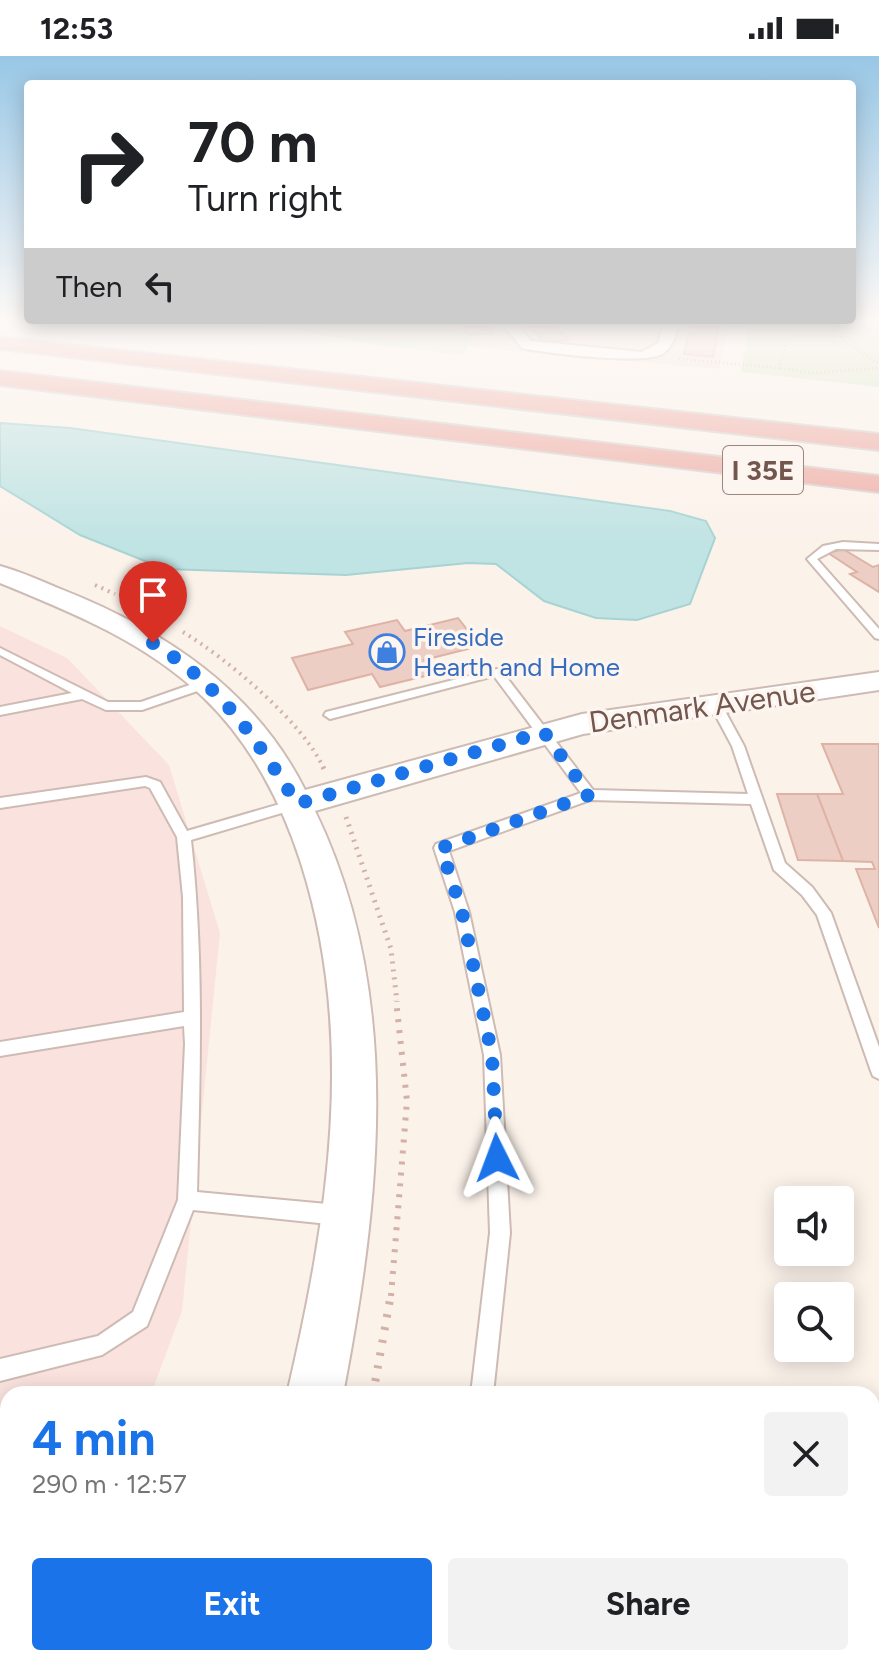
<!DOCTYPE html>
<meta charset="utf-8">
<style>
body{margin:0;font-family:Figtree,sans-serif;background:#f2f2f2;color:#202124;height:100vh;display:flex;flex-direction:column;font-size:30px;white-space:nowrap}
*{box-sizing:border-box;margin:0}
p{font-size:26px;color:#757577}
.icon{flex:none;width:44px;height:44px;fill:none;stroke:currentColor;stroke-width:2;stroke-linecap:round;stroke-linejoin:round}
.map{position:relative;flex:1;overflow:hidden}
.drawer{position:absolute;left:0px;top:1330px;width:880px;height:280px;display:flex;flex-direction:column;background:#fff;border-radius:24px 24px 0 0;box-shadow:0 4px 20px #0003}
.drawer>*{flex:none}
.guide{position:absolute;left:24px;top:24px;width:832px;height:244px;border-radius:8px;box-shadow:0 4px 20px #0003;background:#fff;color:#202124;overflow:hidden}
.fabs{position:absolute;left:774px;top:1130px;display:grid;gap:16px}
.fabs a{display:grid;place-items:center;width:80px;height:80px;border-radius:8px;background:#fff;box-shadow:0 4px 20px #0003;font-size:40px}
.pin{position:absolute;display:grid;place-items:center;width:68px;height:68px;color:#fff;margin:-82px -34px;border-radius:50% 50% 50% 0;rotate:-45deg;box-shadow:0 0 8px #0007}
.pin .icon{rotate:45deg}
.me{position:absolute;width:88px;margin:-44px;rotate:357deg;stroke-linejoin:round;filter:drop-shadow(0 0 6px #0008)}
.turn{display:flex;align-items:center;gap:28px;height:168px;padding:0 32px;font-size:36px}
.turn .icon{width:104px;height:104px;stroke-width:2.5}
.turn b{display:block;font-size:56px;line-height:68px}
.then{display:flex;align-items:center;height:76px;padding:0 32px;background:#0003;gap:16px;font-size:30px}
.round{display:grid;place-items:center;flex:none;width:84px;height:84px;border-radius:8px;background:#f2f2f2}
.summary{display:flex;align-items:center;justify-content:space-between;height:136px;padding:0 32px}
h1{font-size:48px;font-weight:700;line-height:60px;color:#1a73e8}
.action{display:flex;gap:16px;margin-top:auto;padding:16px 32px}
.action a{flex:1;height:92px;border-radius:8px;background:#1a73e8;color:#fff;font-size:32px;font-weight:700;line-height:92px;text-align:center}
.action a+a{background:#f2f2f2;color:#202124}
.status{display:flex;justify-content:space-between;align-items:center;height:56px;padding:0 40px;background:#fff;direction:ltr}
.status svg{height:22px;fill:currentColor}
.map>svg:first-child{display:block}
.residential{fill:#f2e3d9}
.commercial{fill:#fae3df}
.green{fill:#dae7c9}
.water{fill:#c0e3e3;stroke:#a7d3d3;stroke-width:2}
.building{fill:#edcec4;stroke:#deb3a6;stroke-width:2}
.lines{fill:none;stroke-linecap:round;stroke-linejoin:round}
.service-casing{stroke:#cebbb3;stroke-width:4}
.minor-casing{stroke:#cebbb3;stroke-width:4}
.tertiary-casing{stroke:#cebbb3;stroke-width:4}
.motorway-casing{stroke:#d8d0ce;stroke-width:4}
.path-far4{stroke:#d3b1a7;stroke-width:3;stroke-dasharray:1 3;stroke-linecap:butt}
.path-far3{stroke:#d3b1a7;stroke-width:4;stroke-dasharray:2 5;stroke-linecap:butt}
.path-far2{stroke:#d3b1a7;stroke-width:5;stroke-dasharray:2 6;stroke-linecap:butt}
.path-far1{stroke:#d3b1a7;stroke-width:6;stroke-dasharray:3 8;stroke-linecap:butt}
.path{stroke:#d3b1a7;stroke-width:8;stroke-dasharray:3 10;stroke-linecap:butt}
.service{fill:#fff;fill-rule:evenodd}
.minor{fill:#fff;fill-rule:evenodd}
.tertiary{fill:#fff;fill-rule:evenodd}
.motorway{fill:#eeafa7;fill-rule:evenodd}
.route{stroke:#1a73e8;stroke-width:14;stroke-dasharray:0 25.2}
.labels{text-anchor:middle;stroke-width:7;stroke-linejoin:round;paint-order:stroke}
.far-shop-label{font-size:26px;fill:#366cbe;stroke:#fdf6f0;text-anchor:start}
.shield{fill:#fdf6f0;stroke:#9c877f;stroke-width:2}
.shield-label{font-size:28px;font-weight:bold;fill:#73574f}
.street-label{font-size:30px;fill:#73574f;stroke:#fdf6f0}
</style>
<div class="status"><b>12:53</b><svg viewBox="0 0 49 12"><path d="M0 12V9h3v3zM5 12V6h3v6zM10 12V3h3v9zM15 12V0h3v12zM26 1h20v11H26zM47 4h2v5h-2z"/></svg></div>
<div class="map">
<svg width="879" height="1610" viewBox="0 0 879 1610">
<rect width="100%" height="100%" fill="#fbf2ea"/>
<path class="residential" d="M450 264H728L729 267 719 313 470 291Z"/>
<path class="commercial" d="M0 570 67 602 169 709 220 877 182 1255 151 1338H8V1602H54L51 1610H0Z"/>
<g class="green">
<path d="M126 264H454L472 286 462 299 370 288 292 273Z"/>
<path d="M749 264H879V331L741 316Z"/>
</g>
<path class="water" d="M0 367 70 372 670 455 706 465 715 482 690 548 637 564 596 562 544 545 496 508 468 507 346 519 165 513 80 479 0 430Z"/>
<g class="building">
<path d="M458 264H484L493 277 468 279Z"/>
<path d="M525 264H551L568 284 543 286Z"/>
<path d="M693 264 719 267 713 301 684 298Z"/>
<path d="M843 493 873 511 879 509V536L850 518 857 516 828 497Z"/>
<path d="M458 562 480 590 424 604 433 618 380 631 372 618 308 634 292 602 353 588 345 576 397 564 405 575Z"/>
<path d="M822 688H879V872L856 813H875L872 806 843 805 817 738H843Z"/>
<path d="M777 738H817L843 805 798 804Z"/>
</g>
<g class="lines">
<defs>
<g id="service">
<path d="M843 486 879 488V494L836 493 817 503 879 573V583L875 582 807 503 823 490Z"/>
<path d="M0 592 108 646H141L201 625 205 624 211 628 209 631 142 654H106L82 643 0 659V651L72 637 0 599Z"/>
<path d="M497 613 501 614 593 734 748 738 732 690 709 647 711 644H719L744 690 785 807 812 831 831 857 879 991V1023L873 1020 871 1015 817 859 802 839 774 814 751 748 590 744 449 795 469 856 500 999 510 1177 493 1338H471L490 1177 484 999 455 856 434 792 436 788 581 737 494 620 330 663 324 659 326 656Z"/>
<path d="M146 721 160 726 187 775 297 743 304 748 302 751 191 784C204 901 200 1018 197 1136L338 1149 345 1152 348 1159 345 1166 338 1169 193 1154 147 1270 102 1299 0 1325V1303L98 1280 133 1256 178 1144 185 988 184 970 0 1000V986L184 956 183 841 177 781 150 732 145 730 0 752V742Z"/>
<path d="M438 1602H464L463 1610H437Z"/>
</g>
<path id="minor" d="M499 264H513L531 285 642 296 658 287 665 264H679C677 276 674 289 664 297 648 310 545 297 522 292Z"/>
<g id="tertiary">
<path d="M0 510C22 516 43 526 63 534 164 574 255 634 305 734L582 658 879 616V634L583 678 315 755C404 938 380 1145 343 1338H287C328 1163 357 982 301 807 282 747 250 686 204 642 146 586 73 557 0 527Z"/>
<path d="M214 1602H280L278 1610H212Z"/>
</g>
<g id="motorway">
<path d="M0 281 879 378V394L0 293Z"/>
<path d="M0 315 879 420V436L0 329Z"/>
</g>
</defs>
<use href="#service" class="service-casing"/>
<use href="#minor" class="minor-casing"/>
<use href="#tertiary" class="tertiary-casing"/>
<use href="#motorway" class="motorway-casing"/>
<g class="path-far4">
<path d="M820 264 841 278 845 286 879 308"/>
<path d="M842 280H795L785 283V295L779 307 781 312 811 317 879 312"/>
<path d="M679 303 781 312"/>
</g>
<g class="path-far3">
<path d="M95 529 115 538"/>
<path d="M183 576C226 602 304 667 324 713"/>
</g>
<g class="path-far2">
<path d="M323 711 325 715"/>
<path d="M346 761 391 893 397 946"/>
</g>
<path class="path-far1" d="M391 1240 407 1045 396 944"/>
<g class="path">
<path d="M373 1338 391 1238"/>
<path d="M320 1610 322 1602"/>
</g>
<use href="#service" class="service"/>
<use href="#minor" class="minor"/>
<use href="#tertiary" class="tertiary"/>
<use href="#motorway" class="motorway"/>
</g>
<linearGradient id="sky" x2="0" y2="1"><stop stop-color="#98c7e6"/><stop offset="0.54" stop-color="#fdf9f6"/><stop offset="1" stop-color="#fdf9f6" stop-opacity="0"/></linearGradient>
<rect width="879" height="489" fill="url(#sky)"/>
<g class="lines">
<path class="route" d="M153 587C220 629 256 682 297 748L544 676 589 739 441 792 462 856 492 999 497 1102"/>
</g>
<defs>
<symbol id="shop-ring" viewBox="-11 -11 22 22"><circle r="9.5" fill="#fdf6f0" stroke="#3f7fe0" stroke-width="1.5"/><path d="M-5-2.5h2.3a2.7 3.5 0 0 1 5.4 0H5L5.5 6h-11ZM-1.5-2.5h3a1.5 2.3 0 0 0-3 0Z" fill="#3f7fe0"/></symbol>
</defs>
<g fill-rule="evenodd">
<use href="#shop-ring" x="367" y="576" width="40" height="40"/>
</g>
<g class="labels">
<g class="far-shop-label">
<text x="413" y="590">Fireside<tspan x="413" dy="30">Hearth and Home</tspan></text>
</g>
<rect class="shield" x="723" y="390" width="80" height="48" rx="6"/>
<g class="shield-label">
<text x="763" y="424">I 35E</text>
</g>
<g class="street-label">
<text transform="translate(702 651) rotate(-8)" y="10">Denmark Avenue</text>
</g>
</g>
</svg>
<div class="fabs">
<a><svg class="icon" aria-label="sound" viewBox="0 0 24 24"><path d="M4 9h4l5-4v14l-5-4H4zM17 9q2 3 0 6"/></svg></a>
<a><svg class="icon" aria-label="search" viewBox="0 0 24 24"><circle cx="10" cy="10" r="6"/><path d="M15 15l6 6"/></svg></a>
</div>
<div class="pin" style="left:153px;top:587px;background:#d93025"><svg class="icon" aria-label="arrive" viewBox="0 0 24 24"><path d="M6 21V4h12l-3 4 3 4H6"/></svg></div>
<svg class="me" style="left:497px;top:1102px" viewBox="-20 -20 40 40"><path d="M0-17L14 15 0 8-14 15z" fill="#1a73e8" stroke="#fff" stroke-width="4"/></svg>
<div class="guide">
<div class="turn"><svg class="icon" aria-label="right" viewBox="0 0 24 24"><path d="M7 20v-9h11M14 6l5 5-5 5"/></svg><div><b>70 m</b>Turn right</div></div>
<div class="then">Then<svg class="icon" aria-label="left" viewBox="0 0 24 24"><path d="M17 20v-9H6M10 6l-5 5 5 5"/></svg></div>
</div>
<section class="drawer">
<div class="summary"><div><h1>4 min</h1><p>290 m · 12:57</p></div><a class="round"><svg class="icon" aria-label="close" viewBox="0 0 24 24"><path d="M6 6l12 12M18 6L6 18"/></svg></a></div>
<div class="action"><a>Exit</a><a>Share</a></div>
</section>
</div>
